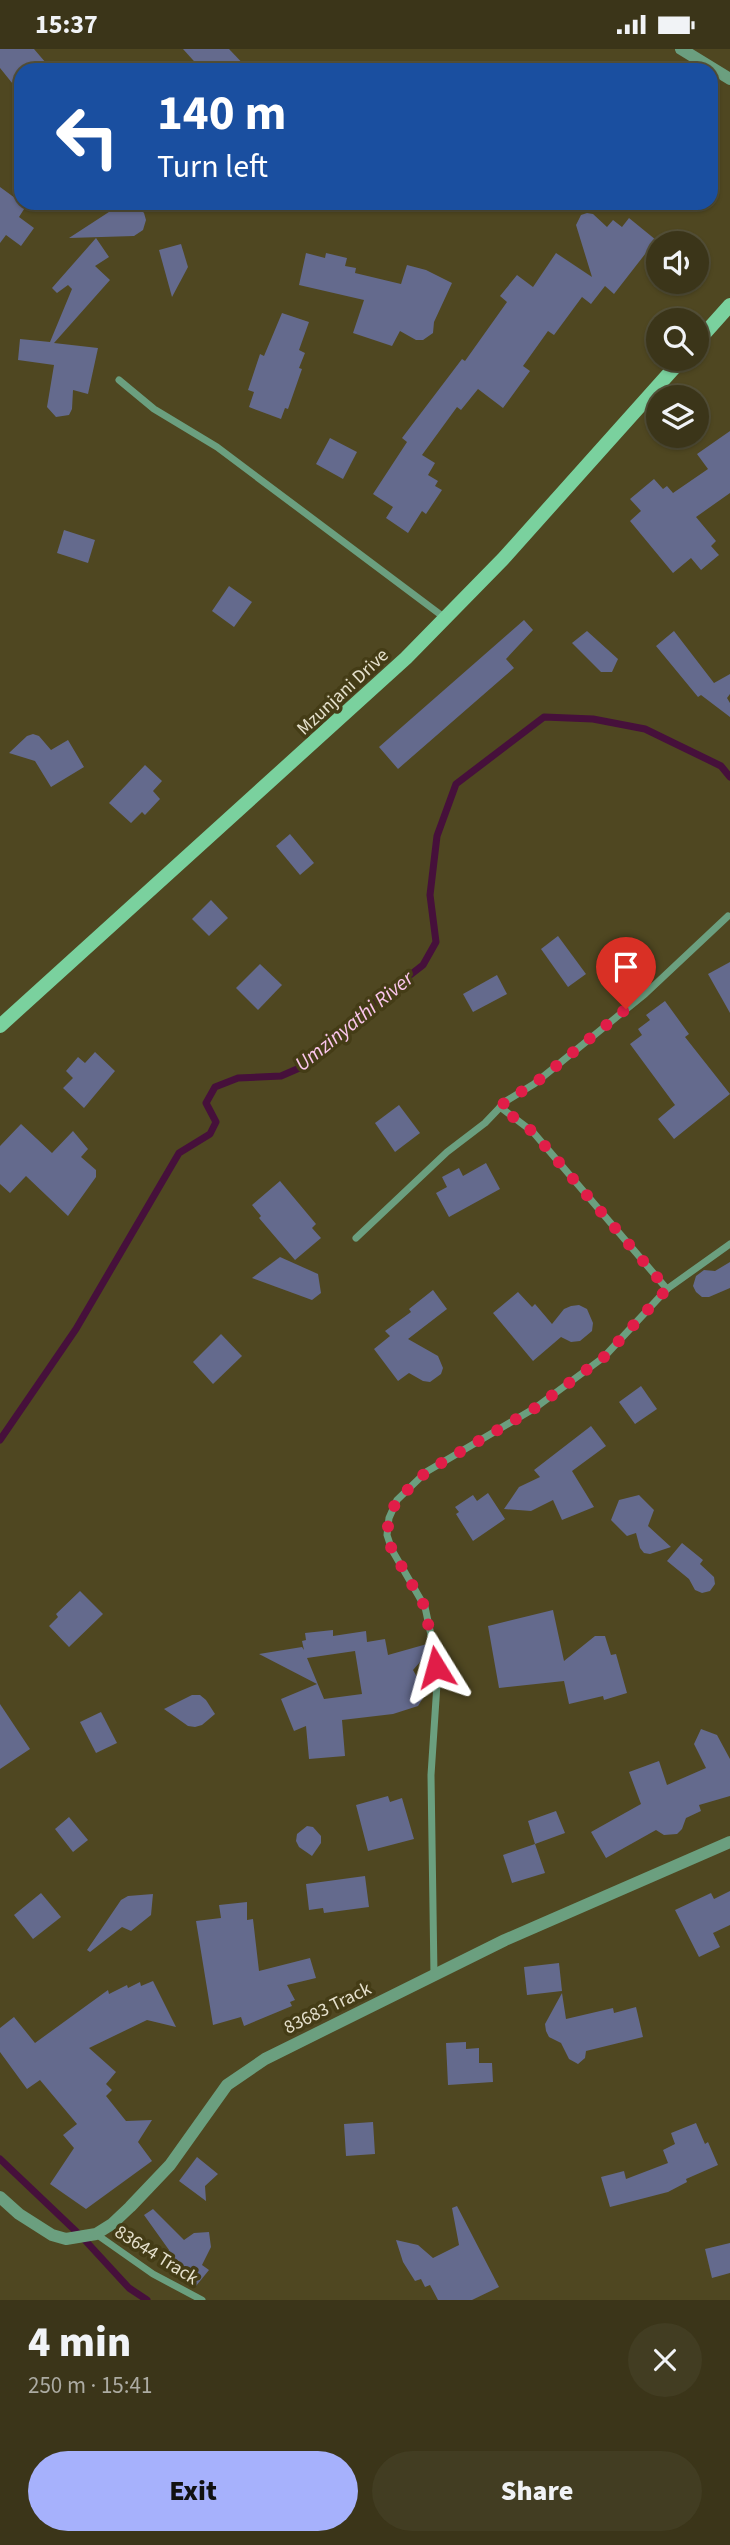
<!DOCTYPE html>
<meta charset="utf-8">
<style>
body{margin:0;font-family:"Source Sans 3",sans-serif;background:#423d22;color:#f1f3f6;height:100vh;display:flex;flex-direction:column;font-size:26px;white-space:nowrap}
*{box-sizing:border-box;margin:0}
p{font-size:23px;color:#acaba2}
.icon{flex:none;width:38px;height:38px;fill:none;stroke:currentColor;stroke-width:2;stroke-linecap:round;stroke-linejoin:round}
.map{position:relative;height:2251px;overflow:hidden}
.drawer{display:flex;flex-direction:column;background:#3b3519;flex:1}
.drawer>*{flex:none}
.top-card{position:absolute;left:14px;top:14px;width:704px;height:147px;border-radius:21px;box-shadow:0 2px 5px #0004,0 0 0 2px #545038;background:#1a4fa0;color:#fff;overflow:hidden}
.fabs{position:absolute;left:646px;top:182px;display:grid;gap:14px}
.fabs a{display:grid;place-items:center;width:63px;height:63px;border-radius:50%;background:#3b3519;box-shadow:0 2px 5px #0004,0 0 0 2px #545038;font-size:35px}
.pin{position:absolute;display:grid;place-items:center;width:60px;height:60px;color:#fff;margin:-72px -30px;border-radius:50% 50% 50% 0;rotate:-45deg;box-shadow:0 0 7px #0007}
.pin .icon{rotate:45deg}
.me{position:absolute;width:77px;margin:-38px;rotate:352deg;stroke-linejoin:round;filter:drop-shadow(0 0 5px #0008)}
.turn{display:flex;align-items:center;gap:24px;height:147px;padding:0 28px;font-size:32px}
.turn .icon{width:91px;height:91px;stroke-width:2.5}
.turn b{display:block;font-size:49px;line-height:60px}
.round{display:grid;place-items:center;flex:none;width:74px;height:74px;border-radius:37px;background:#423d22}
.overview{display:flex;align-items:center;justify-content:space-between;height:119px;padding:0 28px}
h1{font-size:42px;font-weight:800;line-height:52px}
.action{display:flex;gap:14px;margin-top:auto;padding:14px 28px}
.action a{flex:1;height:80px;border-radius:42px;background:#a6b1fc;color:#111;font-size:28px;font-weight:800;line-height:80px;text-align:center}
.action a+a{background:#423d22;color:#f1f3f6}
.status{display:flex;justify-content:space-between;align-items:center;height:49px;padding:0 35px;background:#3b3519;direction:ltr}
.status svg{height:19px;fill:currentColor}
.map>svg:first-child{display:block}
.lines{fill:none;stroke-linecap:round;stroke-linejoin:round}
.stream{stroke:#46103b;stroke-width:7}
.building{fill:#646a8d;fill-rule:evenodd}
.minor{stroke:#6b9f7f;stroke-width:7}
.tertiary{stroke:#6b9f7f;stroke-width:12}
.secondary{stroke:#7ad19e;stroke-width:14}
.route{stroke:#e11d48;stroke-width:12;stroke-dasharray:0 21.6}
.labels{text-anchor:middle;stroke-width:7;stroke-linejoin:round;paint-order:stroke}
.street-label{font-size:19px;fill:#e5e0cc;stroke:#443c16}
.water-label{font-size:21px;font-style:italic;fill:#fbc6ec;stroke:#443c16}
</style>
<div class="status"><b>15:37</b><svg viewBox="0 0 49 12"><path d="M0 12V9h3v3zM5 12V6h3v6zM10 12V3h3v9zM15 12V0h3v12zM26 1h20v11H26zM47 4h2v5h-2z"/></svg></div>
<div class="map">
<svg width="730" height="2251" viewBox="0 0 730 2251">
<rect width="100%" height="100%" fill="#4f4721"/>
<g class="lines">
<g class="stream">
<path d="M0 1391 76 1280 179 1104 210 1085 216 1073 206 1054 215 1038 238 1029 281 1027 304 1017 360 965 423 916 436 893 430 846 437 787 456 735 544 668 593 670 645 680 721 717 730 728"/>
<path d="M0 2110 82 2188 129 2239 147 2251"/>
</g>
</g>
<g class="building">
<path d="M0 0H34L52 21H21V45L0 19Z"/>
<path d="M183 0H229L249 21H202Z"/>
<path d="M0 138 26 157 19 168 34 179 21 197 6 186 0 194Z"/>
<path d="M108 154H135L144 164 146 171 143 181 134 187 69 189 112 161Z"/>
<path d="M587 164 593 165 607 178 613 171 622 178 629 169 656 191 614 245 605 237 591 255 582 248 554 286 548 282 523 317 530 322 503 359 478 340 461 361 457 358 422 406 435 414 428 426 438 432 435 437 442 441 426 465 422 462 408 484 386 469 393 458 373 445 407 393 402 389 462 310 465 312 507 253 500 247 517 226 533 238 556 204 592 228 576 176 581 166Z"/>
<path d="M96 189 109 208 95 217 110 231 54 294 98 299 88 345 73 341 72 360 69 366 56 368 47 358 54 316 18 311 20 290 50 293 72 240 68 236 57 244 52 239Z"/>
<path d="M181 195 188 218 172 248 159 201Z"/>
<path d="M306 204 325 209 326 204 347 209 345 217 356 219 355 224 401 235 407 216 426 221 452 234 434 273 433 284 423 291H416L400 282 392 297 353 284 364 251 299 236Z"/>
<path d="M282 264 309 273 299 301 305 304 299 319 302 320 288 360 285 359 281 370 249 358 254 343 248 341 260 305 264 307Z"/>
<path d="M730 382V444L696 468 716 492 711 497 719 506 701 521 691 509 673 524 630 472 641 462 630 450 654 430 663 440 667 437 673 444 708 420 697 405Z"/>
<path d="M330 389 357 403 343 430 316 415Z"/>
<path d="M64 481 95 491 88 514 57 504Z"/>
<path d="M229 537 252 553 234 578 212 562Z"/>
<path d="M524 571 533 581 506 610 514 619 398 720 379 698Z"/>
<path d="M587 582 618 610 612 623H601L572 594Z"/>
<path d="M674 582 714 634 730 625V645L727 649 730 654V668L701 646 698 648 656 597Z"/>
<path d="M33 685 39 687 51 701 68 691 84 718 51 738 35 712 9 704 27 687Z"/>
<path d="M145 716 162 732 153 742 160 750 145 766 142 763 131 774 109 754Z"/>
<path d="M290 785 314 814 300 826 276 797Z"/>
<path d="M211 851 228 869 209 887 192 870Z"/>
<path d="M558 887 586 925 568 938 541 900Z"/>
<path d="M730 913V964L708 925Z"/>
<path d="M260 915 282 936 258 961 236 939Z"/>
<path d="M497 926 507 945 473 963 463 945Z"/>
<path d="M665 952 689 985 685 988 730 1045 674 1090 658 1070 675 1056 630 995 642 986 638 980 650 971 646 966Z"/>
<path d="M95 1003 115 1022 84 1059 63 1039 73 1029 66 1022 78 1008 85 1014Z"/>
<path d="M399 1056 420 1084 395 1103 375 1074Z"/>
<path d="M21 1075 52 1104 73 1082 88 1100 81 1108 96 1121V1128L68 1167 26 1127 10 1144 0 1135V1097Z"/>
<path d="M486 1114 500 1140 449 1168 436 1144 447 1138 442 1128 459 1119 463 1127Z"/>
<path d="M280 1132 316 1175 312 1179 321 1189 295 1211 259 1169 261 1167 252 1156Z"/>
<path d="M280 1208 318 1225 321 1244 312 1251 252 1229Z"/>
<path d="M730 1213V1239L709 1248H702L696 1243 693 1237 696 1227 704 1221 715 1222Z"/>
<path d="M433 1241 447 1260 408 1290 438 1307 443 1319 441 1325 430 1333 423 1332 409 1324 398 1332 374 1300 390 1287 385 1282 411 1263 409 1260Z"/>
<path d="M518 1243 532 1258 535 1255 552 1275 564 1260 571 1257 579 1256 587 1260 593 1274 592 1282 580 1292 571 1293 561 1288 533 1312 493 1264Z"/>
<path d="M221 1285 242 1307 213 1335 193 1313Z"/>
<path d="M641 1337 657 1360 635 1375 619 1353Z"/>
<path d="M591 1377 606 1397 572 1422 594 1458 562 1471 553 1451 531 1462 504 1460 519 1438 540 1428 534 1421Z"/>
<path d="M488 1444 505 1470 473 1492 456 1465 459 1463 455 1458 473 1446 477 1452Z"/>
<path d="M639 1446 654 1461 648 1477 671 1498 650 1505 644 1504 640 1499 636 1484 627 1487 611 1471 619 1451Z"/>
<path d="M682 1494 703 1511 700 1515 714 1528 715 1535 710 1542 702 1544 695 1541 689 1530 667 1512Z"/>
<path d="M80 1542 103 1565 69 1598 49 1577 58 1568 56 1565Z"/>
<path d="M553 1561 564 1612 595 1587H605L611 1606 616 1605 627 1644 604 1651 603 1647 569 1655 564 1632 499 1639 488 1577Z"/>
<path d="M333 1581V1587L366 1582 367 1593 385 1590 388 1606 427 1595 428 1604 413 1621 424 1640 425 1646 418 1657 393 1665 342 1671 345 1707 309 1710 306 1677 294 1682 281 1650 317 1635 259 1605 302 1598 304 1601 302 1592 306 1591 305 1584ZM355 1602 362 1645 324 1650 307 1609Z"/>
<path d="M192 1646H200L206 1651 215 1665 202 1676 195 1678 188 1677 164 1660Z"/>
<path d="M0 1655 30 1700 0 1720Z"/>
<path d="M101 1663 117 1694 96 1704 80 1673Z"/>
<path d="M701 1680 717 1686 730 1710V1747L699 1756 701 1762 686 1769 682 1780 677 1785 664 1786 656 1781 606 1809 591 1783 641 1755 629 1723 659 1712 667 1736 706 1719 694 1695Z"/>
<path d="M388 1747 390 1753 402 1749 414 1790 368 1802 356 1756Z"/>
<path d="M556 1762 565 1784 535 1795 545 1824 512 1834 503 1806 535 1795 528 1772Z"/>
<path d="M69 1768 88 1791 73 1803 55 1780Z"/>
<path d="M307 1777 313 1778 321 1787V1794L312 1807 299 1798 296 1792 297 1785Z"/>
<path d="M365 1827 369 1858 324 1864 323 1859 309 1861 306 1835Z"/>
<path d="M730 1842V1876L713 1884 720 1898 699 1908 675 1861 711 1844 714 1850Z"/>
<path d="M41 1844 61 1868 33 1890 14 1866Z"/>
<path d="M153 1845 151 1866 131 1882 122 1878 90 1903 87 1901 121 1851 128 1847Z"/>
<path d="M247 1853V1871L253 1870 259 1922 310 1909 316 1929 287 1936 295 1951 290 1953 292 1957 244 1977 241 1968 213 1976 196 1872 221 1869 219 1856Z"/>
<path d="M559 1914 562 1942 527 1946 524 1918Z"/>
<path d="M153 1932 176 1978 147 1971 89 1999 116 2023 106 2035 112 2041 106 2047 126 2072 152 2071 138 2093 152 2112 86 2160 50 2135 74 2099 63 2086 77 2075 40 2031 27 2040 0 2003V1979L14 1968 35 1994 108 1941 109 1945 127 1936 128 1939 140 1933 141 1937Z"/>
<path d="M562 1944 566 1970 613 1959 614 1964 636 1958 643 1988 586 2002 585 2009 578 2015 569 2010 561 1994 549 1988 546 1982 545 1975Z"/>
<path d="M466 1993V2000L479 1999V2014H492L493 2033 448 2036 446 1994Z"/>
<path d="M373 2073 375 2105 346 2107 344 2075Z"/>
<path d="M696 2074 705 2095 708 2093 718 2116 686 2130 687 2133 668 2143 610 2158 601 2128 624 2122 626 2130 668 2114 663 2101 675 2095 671 2084Z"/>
<path d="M197 2108 218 2125 205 2137 206 2152 179 2132Z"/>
<path d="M457 2157 499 2238 472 2251H438L430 2236 425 2238 421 2230 415 2232 403 2213 396 2191 418 2196 433 2209 459 2196 452 2159Z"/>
<path d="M153 2160 184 2191 194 2184 209 2183 211 2198 202 2216 209 2221 196 2237 162 2211 169 2201 144 2166Z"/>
<path d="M730 2194V2224L712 2229 705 2200Z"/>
</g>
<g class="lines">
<g class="minor">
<path d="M119 331 154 360 217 398 445 569"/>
<path d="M500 1058 533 1083 667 1240"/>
<path d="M356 1189 447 1103 485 1074 506 1052 534 1035 645 945 728 867"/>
<path d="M434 1926 431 1726 437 1635 434 1600 425 1558 392 1501 387 1486 389 1469 397 1451 426 1423 535 1359 604 1308 667 1240 730 1195"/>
<path d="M96 2185 153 2225 202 2251"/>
</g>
<g class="tertiary">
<path d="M681 0 730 30"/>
<path d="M0 2148 19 2165 52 2186 66 2190 96 2185 112 2175 130 2158 170 2116 227 2036 265 2010 505 1891 730 1793"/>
</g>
<g class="secondary">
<path d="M696 294 730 256"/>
<path d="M0 977 406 609 503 510 682 310"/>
</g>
</g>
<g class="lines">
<path class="route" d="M436 1618 425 1558 392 1501 387 1486 389 1469 397 1451 426 1423 535 1359 604 1308 667 1240 533 1083 500 1058 506 1052 534 1035 626 960"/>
</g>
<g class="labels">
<g class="street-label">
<text transform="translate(342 642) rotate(-43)" y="7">Mzunjani Drive</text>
<text transform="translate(327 1958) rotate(-26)" y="7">83683 Track</text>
<text transform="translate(157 2205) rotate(32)" y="7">83644 Track</text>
</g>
<g class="water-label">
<text transform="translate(354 972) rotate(-39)" y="7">Umzinyathi River</text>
</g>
</g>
</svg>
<div class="fabs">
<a><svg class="icon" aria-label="sound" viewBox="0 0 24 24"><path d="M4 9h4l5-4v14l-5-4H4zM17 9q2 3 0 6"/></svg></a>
<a><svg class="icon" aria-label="search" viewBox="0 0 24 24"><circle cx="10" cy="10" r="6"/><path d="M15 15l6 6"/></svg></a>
<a><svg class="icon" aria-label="layers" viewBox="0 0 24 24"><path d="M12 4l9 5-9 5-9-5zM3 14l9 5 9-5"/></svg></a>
</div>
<div class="pin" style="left:626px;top:960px;background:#d93025"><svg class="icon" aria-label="arrive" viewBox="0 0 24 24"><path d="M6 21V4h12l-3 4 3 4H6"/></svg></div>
<svg class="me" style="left:436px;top:1618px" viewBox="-20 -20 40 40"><path d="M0-17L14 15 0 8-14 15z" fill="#e11d48" stroke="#fff" stroke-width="4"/></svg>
<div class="top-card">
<div class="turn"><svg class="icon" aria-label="left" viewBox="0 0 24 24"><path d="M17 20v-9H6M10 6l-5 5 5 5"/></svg><div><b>140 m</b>Turn left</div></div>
</div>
</div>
<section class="drawer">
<div class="overview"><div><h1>4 min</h1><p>250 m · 15:41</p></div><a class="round"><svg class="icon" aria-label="close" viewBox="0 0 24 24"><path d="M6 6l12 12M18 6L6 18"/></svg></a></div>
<div class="action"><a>Exit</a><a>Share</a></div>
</section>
